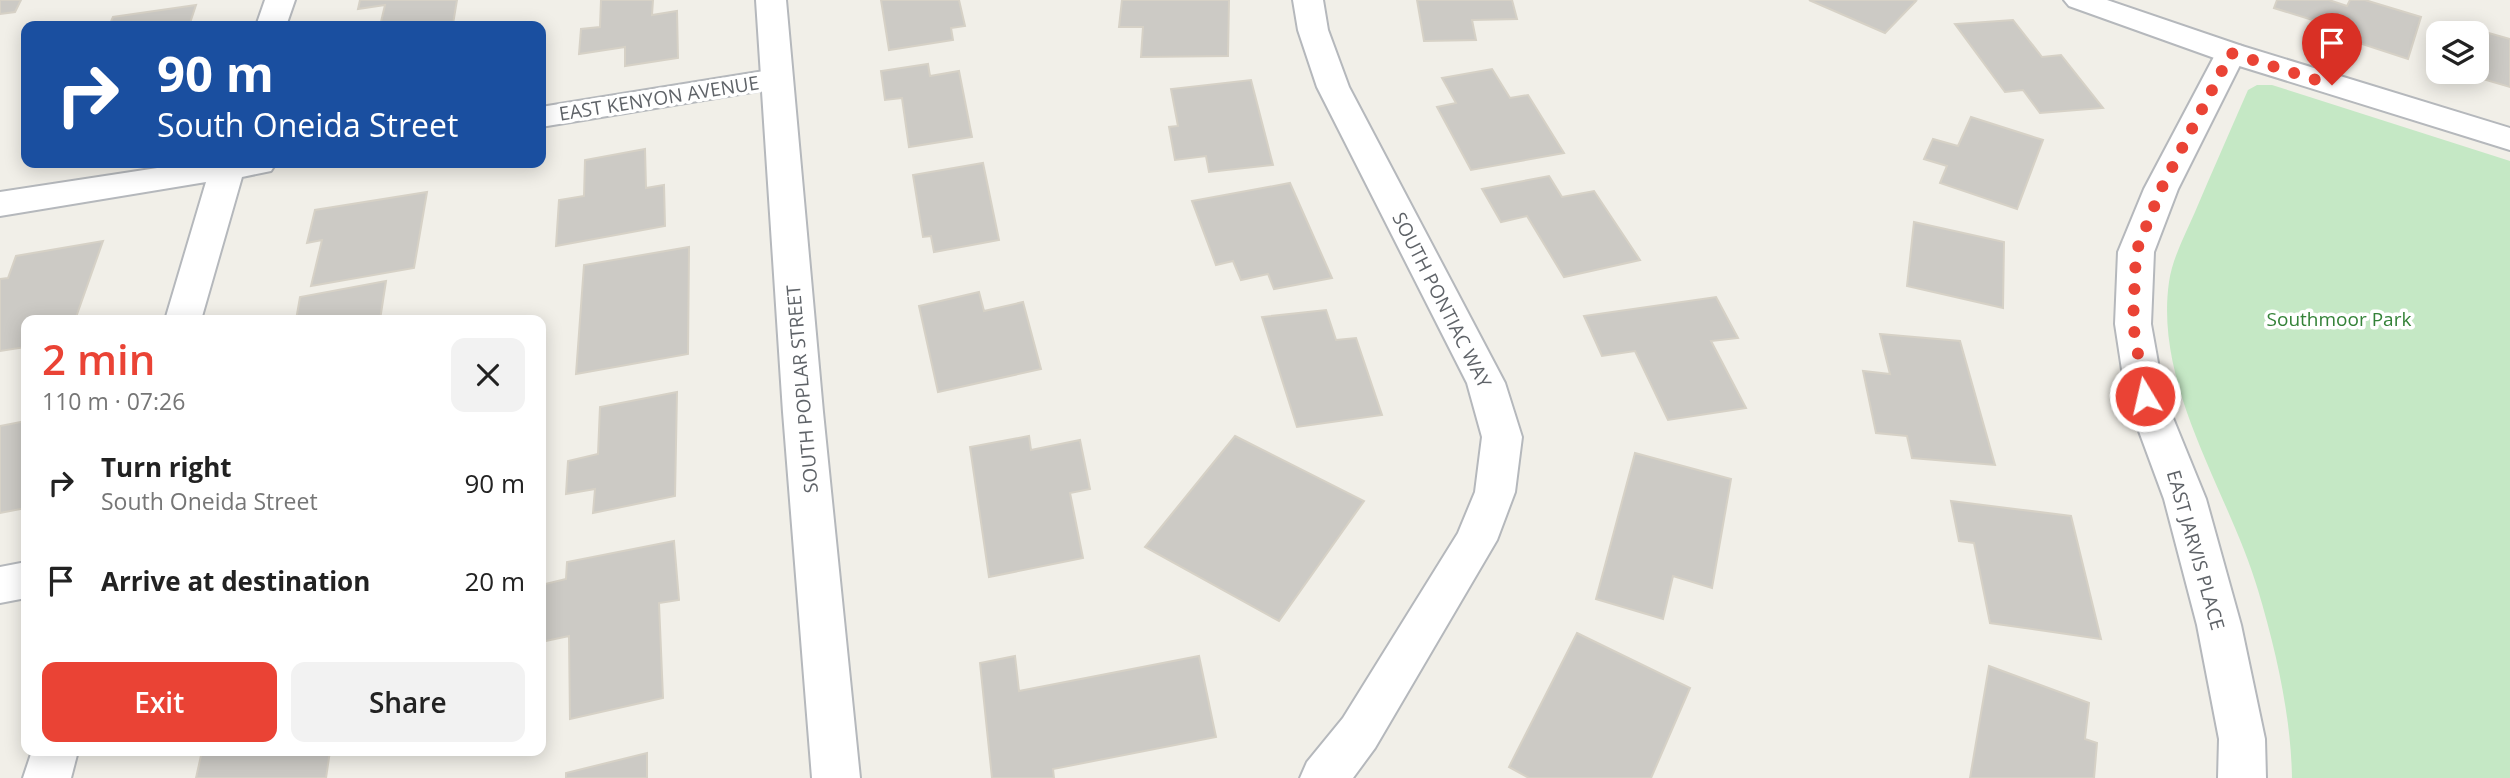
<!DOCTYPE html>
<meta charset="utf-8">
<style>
body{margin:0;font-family:"Open Sans",sans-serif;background:#f2f2f2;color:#222;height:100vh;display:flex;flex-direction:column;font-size:26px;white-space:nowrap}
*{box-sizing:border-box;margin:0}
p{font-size:23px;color:#767676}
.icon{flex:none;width:38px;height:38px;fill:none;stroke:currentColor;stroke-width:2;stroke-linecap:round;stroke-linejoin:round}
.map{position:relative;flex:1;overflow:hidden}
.panel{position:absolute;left:21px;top:315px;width:525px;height:441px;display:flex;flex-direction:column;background:#fff;border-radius:14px;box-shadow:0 4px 18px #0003}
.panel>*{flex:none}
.guide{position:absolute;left:21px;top:21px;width:525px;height:147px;border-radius:14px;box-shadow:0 4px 18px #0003;background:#1a4fa0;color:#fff;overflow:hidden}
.fabs{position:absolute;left:2426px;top:21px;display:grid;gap:14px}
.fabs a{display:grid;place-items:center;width:63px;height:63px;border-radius:14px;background:#fff;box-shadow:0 4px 18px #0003;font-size:35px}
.pin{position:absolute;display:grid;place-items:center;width:60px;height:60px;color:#fff;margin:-72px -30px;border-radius:50% 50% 50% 0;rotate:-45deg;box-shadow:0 0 7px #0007}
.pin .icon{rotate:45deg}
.me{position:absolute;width:77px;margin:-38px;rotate:351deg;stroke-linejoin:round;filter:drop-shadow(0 0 5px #0008)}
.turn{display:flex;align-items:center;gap:24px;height:147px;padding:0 21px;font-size:32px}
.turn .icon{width:91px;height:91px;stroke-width:2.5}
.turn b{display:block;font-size:49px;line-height:60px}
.round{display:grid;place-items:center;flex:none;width:74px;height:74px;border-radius:14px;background:#f2f2f2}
.headline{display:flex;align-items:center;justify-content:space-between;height:119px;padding:0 21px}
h1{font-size:42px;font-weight:600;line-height:52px;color:#ea4335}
.action{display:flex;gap:14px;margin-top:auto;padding:14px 21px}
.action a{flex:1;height:80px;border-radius:14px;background:#ea4335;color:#fff;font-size:28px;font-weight:600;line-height:80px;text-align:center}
.action a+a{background:#f2f2f2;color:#222}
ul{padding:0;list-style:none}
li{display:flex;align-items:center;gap:21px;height:98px;padding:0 21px}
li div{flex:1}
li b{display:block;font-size:26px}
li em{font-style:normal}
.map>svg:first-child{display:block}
.green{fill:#c5e8c5}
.building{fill:#cccac5;stroke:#d6d1c6;stroke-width:2}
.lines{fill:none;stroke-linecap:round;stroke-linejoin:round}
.minor-casing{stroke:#b5b8bc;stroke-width:4}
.tertiary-casing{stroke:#b5b8bc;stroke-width:4}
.minor{fill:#fff;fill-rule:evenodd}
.tertiary{fill:#fff;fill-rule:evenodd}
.route{stroke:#ea4335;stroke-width:12;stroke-dasharray:0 21.6}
.labels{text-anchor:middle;stroke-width:7;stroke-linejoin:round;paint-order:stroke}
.street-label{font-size:19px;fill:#5f6368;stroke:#fff}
.park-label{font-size:19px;fill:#348238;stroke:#fff}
</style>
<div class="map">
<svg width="2510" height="778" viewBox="0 0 2510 778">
<rect width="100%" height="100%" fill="#f1efe8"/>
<path class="green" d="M2257 85H2272L2294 92 2510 161V778H2292C2291 716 2276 650 2258 590 2229 492 2154 388 2169 282 2172 259 2186 233 2195 212 2212 172 2230 131 2248 90Z"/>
<g class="building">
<path d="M0 0H21L15 12 0 14Z"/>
<path d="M360 0H457L453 24 440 26H380L385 5 358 9Z"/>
<path d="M601 0H653L652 15 677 11 678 58 625 66V47L579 54 581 29 600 27Z"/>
<path d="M881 0H959L965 26 951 28 953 40 889 50Z"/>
<path d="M1122 0H1229L1228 56 1141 57 1143 27H1119Z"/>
<path d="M1417 0H1512L1517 19 1472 20 1476 40 1424 41Z"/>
<path d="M1809 0H1913L1916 1 1885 33Z"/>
<path d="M2277 0H2329L2347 6 2350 0H2365L2421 17 2408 59 2316 29 2319 22 2274 8Z"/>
<path d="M196 5 189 26H109L113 17Z"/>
<path d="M2013 20 2042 57 2061 55 2103 108 2040 113 2023 90 2005 92 1955 24Z"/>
<path d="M2457 24 2510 39V87L2459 72H2476V33H2455Z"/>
<path d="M928 64 930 76 959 71 972 137 909 147 902 98 885 100 881 71Z"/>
<path d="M1492 69 1510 98 1528 95 1564 153 1471 170 1437 107 1456 103 1442 78Z"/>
<path d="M1251 80 1273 165 1209 172 1206 156 1175 160 1169 127 1178 126 1171 89Z"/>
<path d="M1971 117 2043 140 2017 209 1940 183 1947 166 1924 159 1933 139 1958 146Z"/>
<path d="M645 149 646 188 664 185 665 226 556 246 559 200 584 196 585 160Z"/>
<path d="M983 163 999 240 934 252 931 236 923 237 913 175Z"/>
<path d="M1549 176 1562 197 1594 191 1640 260 1564 277 1527 216 1501 222 1482 189Z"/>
<path d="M1290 183 1332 278 1274 289 1268 274 1241 280 1233 261 1216 265 1192 201Z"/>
<path d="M427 192 414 268 311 286 322 240 307 243 315 210Z"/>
<path d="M1914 222 2004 242 2003 308 1907 286Z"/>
<path d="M103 241 75 320H26V347L0 351V279L8 278 16 256Z"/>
<path d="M689 247 688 354 576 374 584 265Z"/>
<path d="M386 281 380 320H296L300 297Z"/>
<path d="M979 292 984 311 1023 302 1041 369 938 392 919 306Z"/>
<path d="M1716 297 1738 338 1711 341 1746 408 1668 420 1635 351 1602 356 1584 316Z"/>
<path d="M1326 310 1336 340 1356 338 1382 415 1297 427 1262 317Z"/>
<path d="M1880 334 1960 341 1995 465 1912 458 1907 436 1876 433 1863 371 1890 374Z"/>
<path d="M677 392 675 496 593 513 595 489 566 494 568 461 598 454 600 407Z"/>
<path d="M26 421V508L0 513V426Z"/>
<path d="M1029 436 1031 450 1080 440 1090 489 1070 493 1083 558 989 577 970 447Z"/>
<path d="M1235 436 1364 501 1279 621 1145 547Z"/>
<path d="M1635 453 1731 479 1712 588 1673 576 1663 619 1596 599Z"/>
<path d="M1951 501 2071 516 2101 639 1990 623 1974 543 1959 541Z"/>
<path d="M674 541 679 600 659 603 663 698 570 719 569 636 541 642V585L566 579 567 562Z"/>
<path d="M1577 633 1690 688 1651 778H1529L1509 767Z"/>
<path d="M1015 656 1019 691 1199 656 1216 737 1053 769 1054 778H992L980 663Z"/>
<path d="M1989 666 2089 703 2085 739 2097 743 2094 778H1970Z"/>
<path d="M202 751H330L326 778H196Z"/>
<path d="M647 753V778H566V773Z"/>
</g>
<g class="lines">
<defs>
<g id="minor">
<path d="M265 0H295L286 26H256Z"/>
<path d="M1293 0H1323L1328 30 1349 87 1505 383 1522 437 1515 492 1497 540 1375 748 1353 778H1300L1307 762 1343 718 1458 533 1475 492 1482 437 1467 383 1317 87 1298 30Z"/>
<path d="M2231 44 2242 46 2246 53 2178 189 2154 252 2151 324 2164 396 2206 499 2241 625 2265 739 2266 778H2218L2219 739 2197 625 2164 499 2126 396 2115 324 2118 252 2144 189 2216 53 2220 46Z"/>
<path d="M777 69 788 72 793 79 788 86 541 127V107Z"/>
<path d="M190 163H276L271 171 242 177 201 320H165L206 182 0 216V192Z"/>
<path d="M26 562V598L0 603V567Z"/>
<path d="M32 751H78L71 778H23Z"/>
</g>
<g id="tertiary">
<path d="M756 0H786L823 412 860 778H812L783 412Z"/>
<path d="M2064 0H2107L2242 46 2510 128V150L2220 60 2069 6Z"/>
</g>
</defs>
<use href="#minor" class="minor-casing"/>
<use href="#tertiary" class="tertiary-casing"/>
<use href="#minor" class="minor"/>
<use href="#tertiary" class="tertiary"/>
</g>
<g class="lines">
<path class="route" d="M2145 396 2133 324 2136 252 2161 189 2231 53 2332 85"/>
</g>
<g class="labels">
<g class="street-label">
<text transform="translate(659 98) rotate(-9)" y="7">EAST KENYON AVENUE</text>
<text transform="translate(1442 300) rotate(63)" y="7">SOUTH PONTIAC WAY</text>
<text transform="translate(802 389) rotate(-95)" y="7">SOUTH POPLAR STREET</text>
<text transform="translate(2196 550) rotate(74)" y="7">EAST JARVIS PLACE</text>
</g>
<g class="park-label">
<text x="2339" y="326">Southmoor Park</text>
</g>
</g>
</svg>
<div class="fabs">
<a><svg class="icon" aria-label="layers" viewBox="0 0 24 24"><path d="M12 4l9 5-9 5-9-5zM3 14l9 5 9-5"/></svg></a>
</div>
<div class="pin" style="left:2332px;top:85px;background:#d93025"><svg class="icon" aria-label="arrive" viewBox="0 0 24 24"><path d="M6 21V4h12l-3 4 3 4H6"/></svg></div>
<svg class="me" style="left:2145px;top:396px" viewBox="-20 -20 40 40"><circle r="17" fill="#ea4335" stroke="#fff" stroke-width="3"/><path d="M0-11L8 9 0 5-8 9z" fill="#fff"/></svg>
<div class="guide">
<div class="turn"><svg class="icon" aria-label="right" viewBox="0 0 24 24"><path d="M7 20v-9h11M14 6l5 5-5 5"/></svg><div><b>90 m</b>South Oneida Street</div></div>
</div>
<section class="panel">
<div class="headline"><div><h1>2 min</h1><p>110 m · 07:26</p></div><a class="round"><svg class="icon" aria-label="close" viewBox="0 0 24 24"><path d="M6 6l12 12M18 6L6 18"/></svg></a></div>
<ul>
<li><svg class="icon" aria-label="right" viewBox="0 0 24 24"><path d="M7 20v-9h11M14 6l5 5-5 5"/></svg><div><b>Turn right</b><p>South Oneida Street</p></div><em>90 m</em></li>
<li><svg class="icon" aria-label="arrive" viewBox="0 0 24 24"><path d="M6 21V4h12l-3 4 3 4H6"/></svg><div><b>Arrive at destination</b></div><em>20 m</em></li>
</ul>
<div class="action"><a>Exit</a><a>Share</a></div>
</section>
</div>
